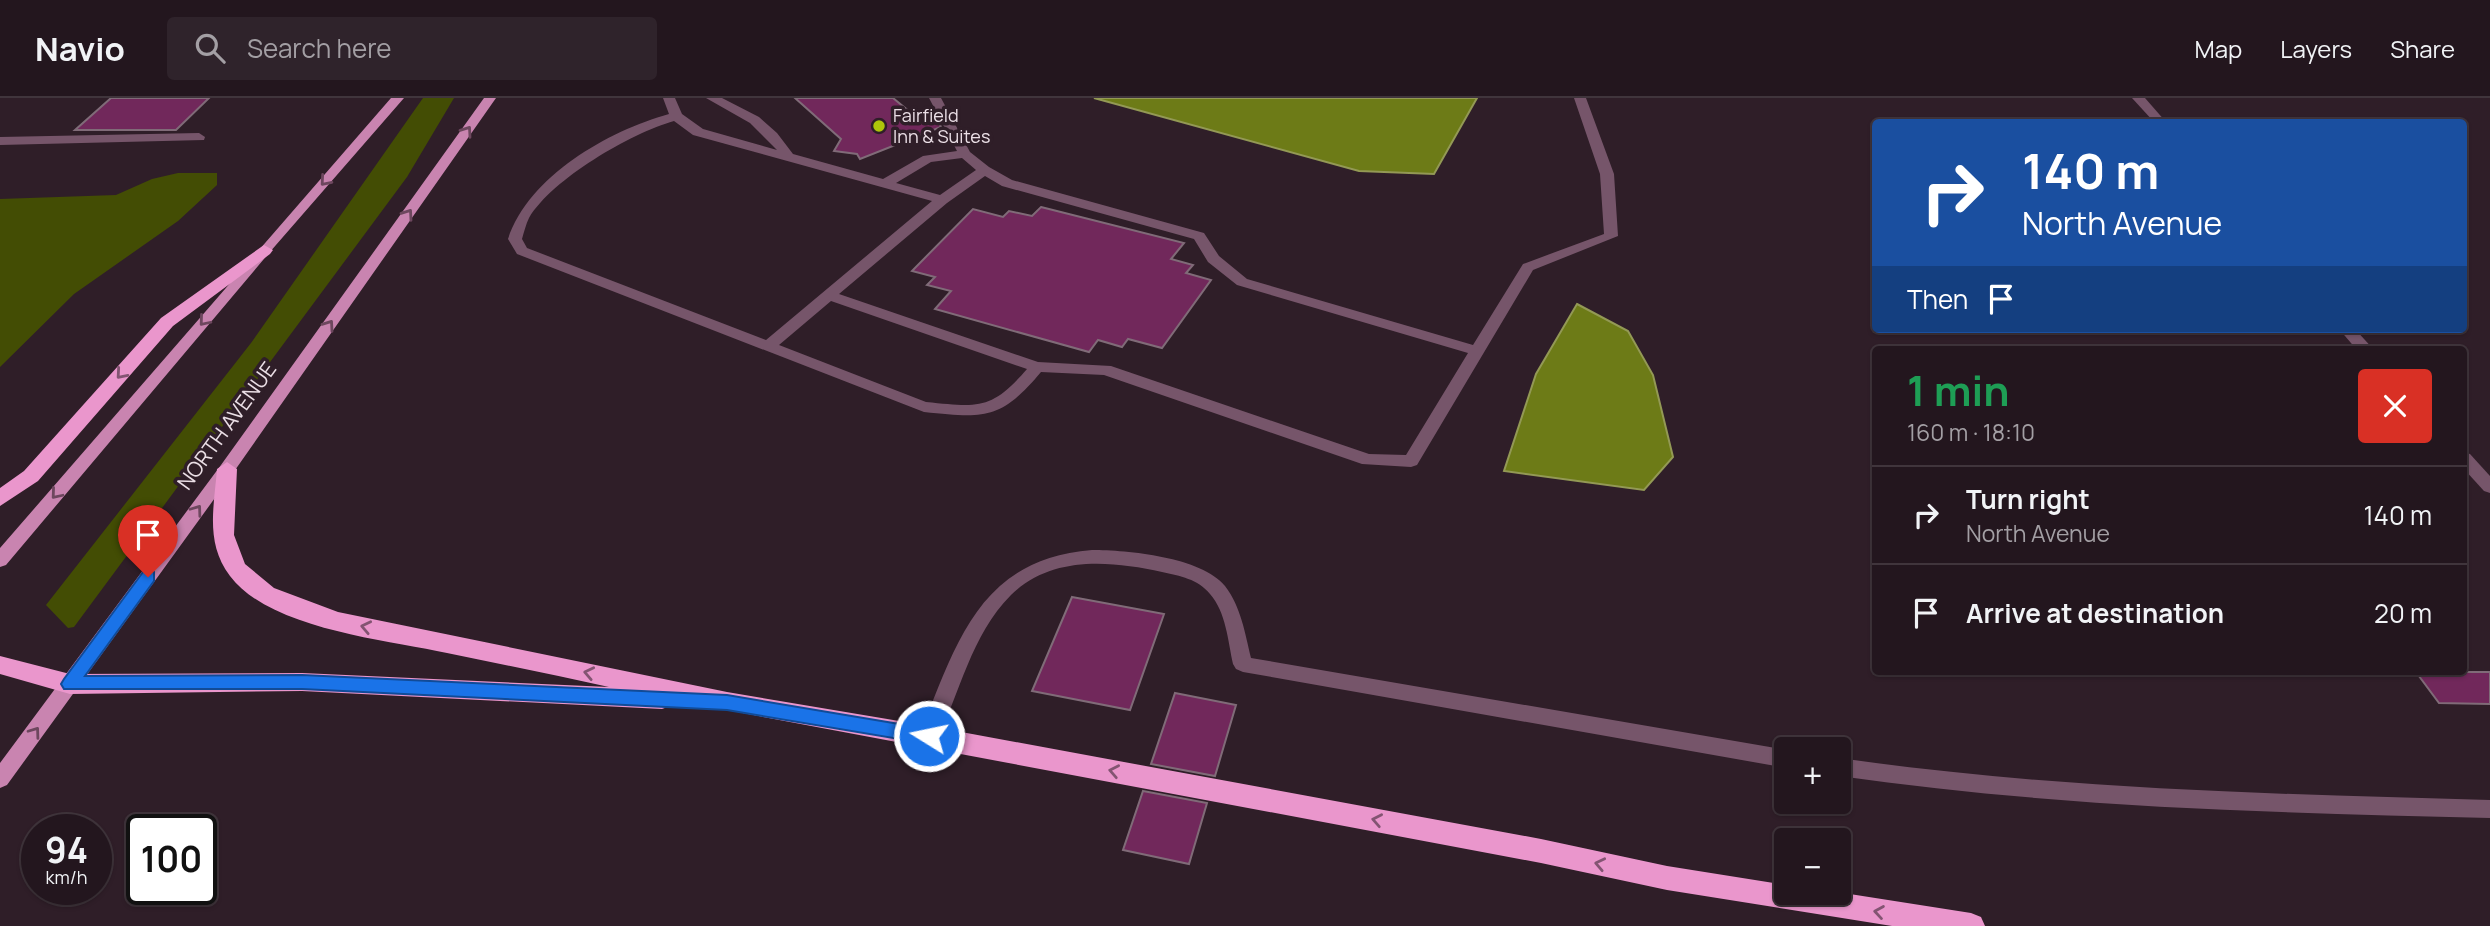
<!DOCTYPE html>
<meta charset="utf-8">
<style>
body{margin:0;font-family:Manrope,sans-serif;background:#2f232b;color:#f1f3f6;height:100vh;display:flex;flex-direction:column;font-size:26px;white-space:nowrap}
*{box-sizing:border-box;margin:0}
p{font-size:23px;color:#a39fa4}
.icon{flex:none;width:38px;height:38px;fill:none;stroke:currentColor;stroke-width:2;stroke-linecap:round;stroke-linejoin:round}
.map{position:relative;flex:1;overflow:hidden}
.side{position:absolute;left:1872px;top:248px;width:595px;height:329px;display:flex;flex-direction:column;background:#23161e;border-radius:7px;box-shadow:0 2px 5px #0004,0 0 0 2px #40353c}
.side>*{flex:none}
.top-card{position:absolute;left:1872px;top:21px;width:595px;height:214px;border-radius:7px;box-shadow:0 2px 5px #0004,0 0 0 2px #40353c;background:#1a4fa0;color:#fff;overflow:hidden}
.fabs{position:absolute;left:1774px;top:639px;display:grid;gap:14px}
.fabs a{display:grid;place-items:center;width:77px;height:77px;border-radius:7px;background:#23161e;box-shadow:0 2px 5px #0004,0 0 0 2px #40353c;font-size:35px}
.speed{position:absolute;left:21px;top:716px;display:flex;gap:14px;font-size:35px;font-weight:700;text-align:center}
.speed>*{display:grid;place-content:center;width:91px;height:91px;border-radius:50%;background:#23161e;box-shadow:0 2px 5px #0004,0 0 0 2px #40353c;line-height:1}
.speed small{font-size:18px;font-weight:400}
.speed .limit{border:4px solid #111;border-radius:10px;background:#fff;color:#111}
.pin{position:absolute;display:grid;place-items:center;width:60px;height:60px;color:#fff;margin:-72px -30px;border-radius:50% 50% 50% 0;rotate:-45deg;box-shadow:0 0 7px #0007}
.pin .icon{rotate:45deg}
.me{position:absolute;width:77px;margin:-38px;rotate:280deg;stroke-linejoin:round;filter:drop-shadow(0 0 5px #0008)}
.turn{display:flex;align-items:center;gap:24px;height:147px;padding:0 35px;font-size:32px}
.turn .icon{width:91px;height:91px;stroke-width:2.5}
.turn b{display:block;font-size:49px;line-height:60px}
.then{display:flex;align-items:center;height:66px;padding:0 35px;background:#0003;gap:14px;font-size:26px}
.round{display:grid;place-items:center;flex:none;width:74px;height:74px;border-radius:7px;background:#2f232b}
.summary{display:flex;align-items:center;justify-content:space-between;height:119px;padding:0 35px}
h1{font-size:42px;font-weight:700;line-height:52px;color:#1e9e55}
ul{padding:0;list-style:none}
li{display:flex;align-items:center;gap:21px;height:98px;padding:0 35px;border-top:2px solid #40353c}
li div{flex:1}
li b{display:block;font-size:26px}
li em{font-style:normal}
header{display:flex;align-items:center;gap:42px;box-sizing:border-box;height:98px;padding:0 35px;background:#23161e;border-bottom:2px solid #40353c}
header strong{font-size:33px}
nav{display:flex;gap:38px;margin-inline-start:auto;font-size:24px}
.search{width:490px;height:63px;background:#2f232b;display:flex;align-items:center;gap:18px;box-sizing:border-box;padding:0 24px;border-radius:7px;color:#a39fa4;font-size:26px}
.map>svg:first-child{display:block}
.green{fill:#434d04}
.water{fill:#6d7b17;stroke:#939955;stroke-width:2}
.building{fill:#71285b;stroke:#806b78;stroke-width:2}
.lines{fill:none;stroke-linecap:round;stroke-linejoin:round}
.service{fill:#76556a;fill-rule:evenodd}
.minor{fill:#76556a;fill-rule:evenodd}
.primary{fill:#c984b0;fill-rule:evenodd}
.motorway{fill:#ea96cc;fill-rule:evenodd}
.oneway{stroke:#6d475e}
.oneway2{stroke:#835472}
.route{fill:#1a73e8;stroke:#114b97;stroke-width:2}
.poi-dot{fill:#aec50a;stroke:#2f1e28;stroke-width:2.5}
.labels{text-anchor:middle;stroke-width:7;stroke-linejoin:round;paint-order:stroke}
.far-poi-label{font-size:18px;fill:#ebdfe6;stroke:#2f1e28;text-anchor:start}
.street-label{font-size:21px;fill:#ebdfe6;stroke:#2f1e28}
</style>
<header>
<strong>Navio</strong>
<div class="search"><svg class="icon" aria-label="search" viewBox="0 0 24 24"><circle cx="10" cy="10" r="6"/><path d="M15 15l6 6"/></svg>Search here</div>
<nav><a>Map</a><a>Layers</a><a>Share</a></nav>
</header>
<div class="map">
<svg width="2490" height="828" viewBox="0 0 2490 828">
<rect width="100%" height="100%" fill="#2f1e28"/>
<g class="green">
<path d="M423 0H454L407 79 74 529 68 530 46 507 251 245Z"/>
<path d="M178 75H217V87L178 123 74 196 0 269V101L116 97 152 81Z"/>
</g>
<g class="water">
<path d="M1094 0H1477L1434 76 1359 73Z"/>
<path d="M1577 206 1628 233 1653 277 1673 359 1644 392 1504 373 1536 276Z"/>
</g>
<g class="building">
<path d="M111 0H209L176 32H75Z"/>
<path d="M795 0H893L910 14 935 17 941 29 860 61 857 56 834 53 841 41Z"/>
<path d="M1041 109 1184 145 1171 161 1193 167 1186 175 1211 182 1162 250 1128 241 1122 249 1098 242 1089 254 935 211 951 193 927 187 935 179 912 173 973 111 1003 119 1009 113 1032 118Z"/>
<path d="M1072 499 1164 516 1130 612 1032 593Z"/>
<path d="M2416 574H2490V606L2439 605Z"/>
<path d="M1175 595 1236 607 1215 678 1151 666Z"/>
<path d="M1143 693 1207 705 1189 766 1123 752Z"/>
</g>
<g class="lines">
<g class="service">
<path d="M663 0H675L682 16 703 31 777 52 750 25 706 0H722L759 19 777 35 793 56 883 81 923 58 957 53 929 0H941L970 54 989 69 1012 82 1204 135 1219 158 1247 181 1473 247 1523 166 1604 136 1600 76 1574 0H1586L1614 76 1618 138 1533 172 1417 367 1411 369 1362 366 1104 277 1041 274C1000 323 984 320 924 314L517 156 508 141C529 78 608 33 669 16ZM674 23 693 37 932 103 766 242 527 150 522 141C524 134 526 126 529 120 552 81 631 35 674 23ZM962 60 976 72 940 97 896 85 931 64ZM985 78 1002 88 1194 141 1208 164 1237 187 1468 255 1406 357 1369 356 1111 268 1038 264 839 196 947 105ZM831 203 1027 271C991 313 978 309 926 304L779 247Z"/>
<path d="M199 35 205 39 204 42 0 47V39Z"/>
<path d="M1092 452C1127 452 1202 459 1225 488 1241 509 1245 535 1251 560L1787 652V670L1243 574 1236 571 1233 566C1228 543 1226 514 1210 496 1198 481 1180 478 1162 474 1111 463 1052 457 1011 497 971 537 960 595 936 644L929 646 922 644 919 638C956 547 978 461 1092 452Z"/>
<path d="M1839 660C2055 691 2272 696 2490 702V720C2272 715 2055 709 1839 678Z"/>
</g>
<g class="minor">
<path d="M2132 0H2145L2166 24H2154Z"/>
<path d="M2339 231H2355L2374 252H2357Z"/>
<path d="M2464 354 2470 356 2490 378V395L2484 393 2464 371Z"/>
</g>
<g class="primary">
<path d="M391 0H404L269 155 6 467 0 469V450Z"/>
<path d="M484 0H496L233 375 7 687 0 690V665L221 367Z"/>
</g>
<g class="motorway">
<path d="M264 147 273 152 270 156 173 228 38 383 0 408V390L24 373 161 220Z"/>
<path d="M227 364 237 371 234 437 245 466 274 490 338 514 727 594 929 628 1541 741 1667 768 1787 787V794H1837L1971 815 1981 819 1985 828H1892L1667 792 1541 765 673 602 670 608 662 611 302 593 70 596 0 576V558L70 576 302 575 609 589C555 577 501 566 447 555 386 542 270 531 230 478 205 445 214 409 217 371Z"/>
</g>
</g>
<defs><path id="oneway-chevron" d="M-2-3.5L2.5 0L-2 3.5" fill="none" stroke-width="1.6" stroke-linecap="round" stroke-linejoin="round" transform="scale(1.75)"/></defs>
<g class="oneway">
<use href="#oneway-chevron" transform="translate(467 33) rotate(-55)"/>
<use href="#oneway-chevron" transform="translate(325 83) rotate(131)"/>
<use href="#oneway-chevron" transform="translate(408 116) rotate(-55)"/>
<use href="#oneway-chevron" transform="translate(204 223) rotate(130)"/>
<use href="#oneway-chevron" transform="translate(329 227) rotate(-55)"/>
<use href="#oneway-chevron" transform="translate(56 396) rotate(130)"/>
<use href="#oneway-chevron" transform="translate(197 412) rotate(-54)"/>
<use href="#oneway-chevron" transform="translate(35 634) rotate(-54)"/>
</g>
<g class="oneway2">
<use href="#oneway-chevron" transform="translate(121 276) rotate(131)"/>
<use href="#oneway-chevron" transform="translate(366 529) rotate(-168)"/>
<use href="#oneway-chevron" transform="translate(589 575) rotate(-168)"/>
<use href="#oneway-chevron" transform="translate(1114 673) rotate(-169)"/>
<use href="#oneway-chevron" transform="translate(1377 722) rotate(-169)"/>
<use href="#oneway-chevron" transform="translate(1600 766) rotate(-168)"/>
<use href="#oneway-chevron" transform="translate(1879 814) rotate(-171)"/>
</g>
<path class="route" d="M148 472 154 474V483L85 578 302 577 727 597 929 631 938 638 929 646 727 612 302 591H64L61 586 64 581 143 474Z"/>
<circle class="poi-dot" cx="879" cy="28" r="7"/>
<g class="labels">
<g class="far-poi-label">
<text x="893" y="24">Fairfield<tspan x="893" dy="21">Inn &amp; Suites</tspan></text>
</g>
<g class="street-label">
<text transform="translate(227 328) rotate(-54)" y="7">NORTH AVENUE</text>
</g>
</g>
</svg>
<div class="fabs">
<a>+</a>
<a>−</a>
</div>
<div class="speed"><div>94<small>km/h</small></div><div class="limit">100</div></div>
<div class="pin" style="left:148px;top:479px;background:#d93025"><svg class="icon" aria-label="arrive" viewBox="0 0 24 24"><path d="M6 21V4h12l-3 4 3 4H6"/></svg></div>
<svg class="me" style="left:929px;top:638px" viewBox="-20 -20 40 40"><circle r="17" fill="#1a73e8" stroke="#fff" stroke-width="3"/><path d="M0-11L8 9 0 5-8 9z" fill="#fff"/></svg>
<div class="top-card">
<div class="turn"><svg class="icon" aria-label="right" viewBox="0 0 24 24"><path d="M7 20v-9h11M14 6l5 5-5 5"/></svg><div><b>140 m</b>North Avenue</div></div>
<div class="then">Then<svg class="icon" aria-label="arrive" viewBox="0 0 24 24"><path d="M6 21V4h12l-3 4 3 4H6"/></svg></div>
</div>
<section class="side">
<div class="summary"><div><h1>1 min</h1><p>160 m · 18:10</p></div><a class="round" style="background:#d93025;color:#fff"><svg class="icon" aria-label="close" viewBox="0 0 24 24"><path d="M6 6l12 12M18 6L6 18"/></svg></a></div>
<ul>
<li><svg class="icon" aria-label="right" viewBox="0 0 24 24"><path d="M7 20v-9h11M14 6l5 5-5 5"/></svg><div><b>Turn right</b><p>North Avenue</p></div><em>140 m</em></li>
<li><svg class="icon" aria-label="arrive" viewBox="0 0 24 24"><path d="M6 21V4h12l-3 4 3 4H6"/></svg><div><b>Arrive at destination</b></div><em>20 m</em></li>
</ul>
</section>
</div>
